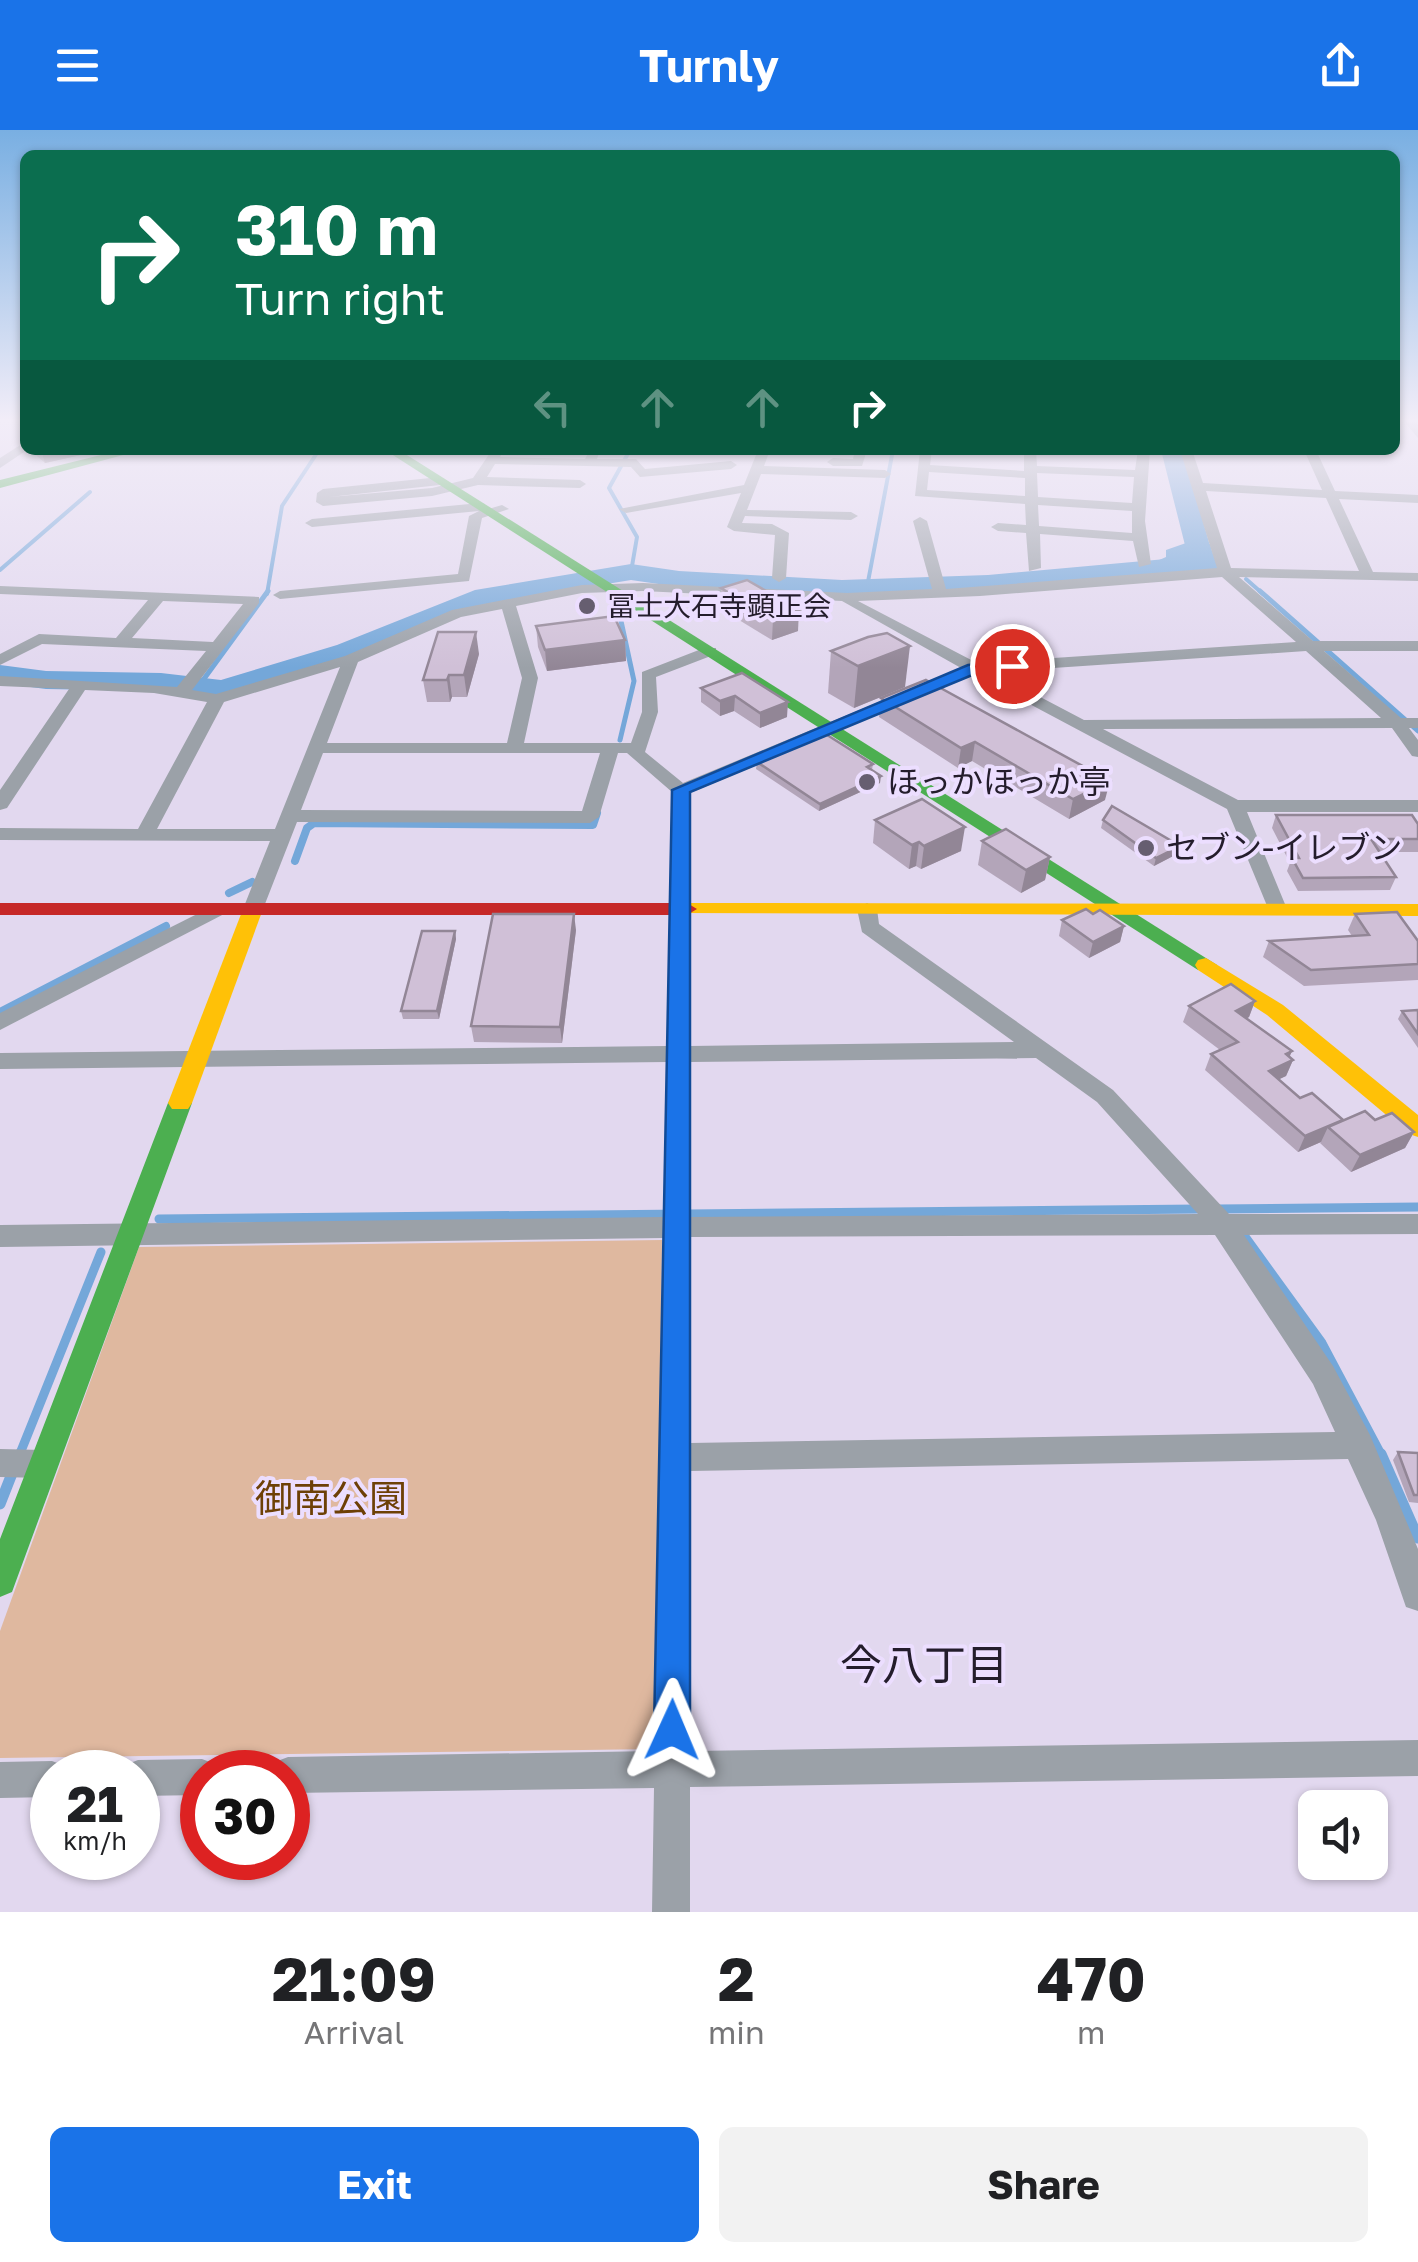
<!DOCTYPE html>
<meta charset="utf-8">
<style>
body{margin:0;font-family:"Golos Text","Noto Sans JP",sans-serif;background:#f2f2f2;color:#202124;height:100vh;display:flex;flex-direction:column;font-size:38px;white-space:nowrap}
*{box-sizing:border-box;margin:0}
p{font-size:32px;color:#757577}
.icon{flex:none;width:55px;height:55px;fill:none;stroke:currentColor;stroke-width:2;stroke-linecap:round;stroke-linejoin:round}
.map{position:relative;height:1782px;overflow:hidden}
.panel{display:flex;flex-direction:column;background:#fff;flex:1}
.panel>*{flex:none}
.guide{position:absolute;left:20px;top:20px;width:1380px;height:305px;border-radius:15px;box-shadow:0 2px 8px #0004;background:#0b6e4f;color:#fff;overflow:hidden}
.controls{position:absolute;left:1298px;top:1660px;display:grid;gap:20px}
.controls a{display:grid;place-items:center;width:90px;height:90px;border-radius:15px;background:#fff;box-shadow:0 2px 8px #0004;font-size:50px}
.speed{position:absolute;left:30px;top:1620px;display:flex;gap:20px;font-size:50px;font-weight:700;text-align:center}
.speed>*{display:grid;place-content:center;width:130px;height:130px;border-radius:50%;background:#fff;box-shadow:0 2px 8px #0004;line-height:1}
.speed small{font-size:25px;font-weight:400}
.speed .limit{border:15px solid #d22;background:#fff;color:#111}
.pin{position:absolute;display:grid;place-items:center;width:85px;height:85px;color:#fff;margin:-42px;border:5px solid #fff;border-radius:50%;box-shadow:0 2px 10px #0007}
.me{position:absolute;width:110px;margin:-55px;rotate:1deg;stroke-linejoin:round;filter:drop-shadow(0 0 8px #0008)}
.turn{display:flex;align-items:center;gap:35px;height:210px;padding:0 50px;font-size:45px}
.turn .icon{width:130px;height:130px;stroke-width:2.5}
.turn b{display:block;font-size:70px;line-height:85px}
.lanes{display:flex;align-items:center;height:95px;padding:0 50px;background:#0003;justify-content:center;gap:50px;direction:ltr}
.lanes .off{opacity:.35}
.eta{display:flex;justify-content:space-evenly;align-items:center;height:170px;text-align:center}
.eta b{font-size:60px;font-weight:700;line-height:70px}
.action{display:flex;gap:20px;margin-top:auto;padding:20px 50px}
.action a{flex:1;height:115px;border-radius:15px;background:#1a73e8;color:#fff;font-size:40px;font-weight:700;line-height:115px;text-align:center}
.action a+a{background:#f2f2f2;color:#202124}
header{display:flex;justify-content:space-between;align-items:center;height:130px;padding:0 50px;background:#1a73e8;color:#fff;font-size:45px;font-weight:700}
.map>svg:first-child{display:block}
.green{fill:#dfb89f}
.water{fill:#74a7d9}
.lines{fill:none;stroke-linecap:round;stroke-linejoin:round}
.stream-far4{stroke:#74a7d9;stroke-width:4}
.stream-far3{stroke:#74a7d9;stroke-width:5}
.stream-far2{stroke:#74a7d9;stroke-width:8}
.stream-far1{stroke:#74a7d9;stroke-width:9}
.stream{stroke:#74a7d9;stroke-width:11}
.river{fill:#74a7d9;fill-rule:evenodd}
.street{fill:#9ba1a8;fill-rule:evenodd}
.fast{fill:#4caf50;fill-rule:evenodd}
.slow{fill:#ffc107;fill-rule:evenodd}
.jam{fill:#c62828;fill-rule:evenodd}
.wall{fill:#b3a5b9}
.shaded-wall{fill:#928696}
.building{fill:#d0c0d7;stroke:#928696;stroke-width:2.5}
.route{fill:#1a73e8;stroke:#114b97;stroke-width:2.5}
.poi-dot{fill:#665e70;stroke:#ecdeff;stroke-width:4}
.labels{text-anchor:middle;stroke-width:8;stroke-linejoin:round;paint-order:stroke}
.far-poi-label{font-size:28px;fill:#241d2c;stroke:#ecdeff;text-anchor:start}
.poi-label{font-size:32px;fill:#241d2c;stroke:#ecdeff;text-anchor:start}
.near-park-label{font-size:38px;fill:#6d4006;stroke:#ecdeff}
.near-neighbourhood-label{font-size:42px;fill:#241d2c;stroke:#ecdeff}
</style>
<header><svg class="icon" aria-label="menu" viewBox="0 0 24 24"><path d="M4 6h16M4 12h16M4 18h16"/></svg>Turnly<svg class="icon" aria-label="share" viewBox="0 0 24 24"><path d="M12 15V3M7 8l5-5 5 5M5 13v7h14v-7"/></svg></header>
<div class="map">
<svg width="1418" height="1782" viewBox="0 0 1418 1782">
<rect width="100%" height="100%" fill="#e2d8ef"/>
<path class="green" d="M662 1110 657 1619 0 1628V1501L139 1117Z"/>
<path class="water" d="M1186 413 1210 414 1216 435 1213 440 1156 443 1148 435 1166 427V420Z"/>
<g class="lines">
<g class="stream-far4">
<path d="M630 320 609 358 637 407 631 442"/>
<path d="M0 440 90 362"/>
<path d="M1246 449 1263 464"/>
<path d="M867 457 893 320"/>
<path d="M267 464 282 376 319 320"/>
</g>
<g class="stream-far3">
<path d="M1260 461 1418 601"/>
<path d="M198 557 268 461"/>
<path d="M620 610 634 551 621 491"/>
</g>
<g class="stream-far2">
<path d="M295 731 307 698 314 693 593 695 597 683"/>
<path d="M229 763 252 752"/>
<path d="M0 882 166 796"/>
</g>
<g class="stream-far1">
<path d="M1218 1079 1418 1077"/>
<path d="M159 1089 1199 1079"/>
<path d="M1238 1097 1322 1213 1382 1326"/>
<path d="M19 1326 101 1122"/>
</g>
<g class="stream">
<path d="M1381 1324 1418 1408"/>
<path d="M18 1328 20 1324"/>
<path d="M0 1374 13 1341"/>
</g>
<path class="river" d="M1161 320H1183L1212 423 1228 438 1225 444 1202 442 988 461 842 466 679 457 631 450 491 473 359 527 223 569 161 561 46 559 0 553V535L46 541 161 543 221 550 337 515 475 460 631 434 679 441 842 450 988 445 1188 427Z"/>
<g class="street">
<path d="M1402 289H1414L1418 295V308Z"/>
<path d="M25 312 27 320 0 338V328Z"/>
<path d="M492 320H504L500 327 585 329 590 320H600L597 329H636L645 339 731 331 737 335 731 339 640 347 631 337 495 334 487 347 580 350 586 354 580 358 478 355 432 366 323 376 316 372 317 363 323 359 440 347 446 351 440 355 329 367 432 358 473 348Z"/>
<path d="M758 320H770L764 336 885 340 891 344 885 348 761 344 747 380 851 382 858 386 851 390 745 386 742 393 772 394 789 403 786 448 779 452 772 448 775 405 734 401 727 397 741 363 626 383 619 379 744 355Z"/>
<path d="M855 320H867L862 336H833L827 332 833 328 853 329Z"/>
<path d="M920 320H932L930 335 1024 341V320H1036L1037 336 1135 340 1138 320H1150L1145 391 1151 434 1139 437 1133 411 1040 404 1041 438 1029 441 1026 403 998 401 991 397 998 393 1026 395 1025 374 915 366ZM929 342 1025 348V366L927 360ZM1037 343 1134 347 1132 373 1038 367ZM1038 375 1132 381V403L1039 396Z"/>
<path d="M1180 320H1192L1203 353 1322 360 1304 320H1316L1335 361 1418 365V373L1339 369 1373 442 1418 443V451L1239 447 1313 511H1418V521H1324L1401 588H1418V598H1409L1418 610V627L1412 626 1392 598 1103 599 1238 670H1418V682H1247L1287 779 1277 785 1270 783 1227 679 973 544 690 663V916L1014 912 862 802 857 779 867 773 877 779 879 794 1113 960 1229 1084H1418V1104L1244 1105 1333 1236 1370 1305 1418 1419V1481L1406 1477 1376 1390 1348 1329 690 1341V1621L1418 1610V1646L690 1657V1782H652L654 1658 288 1663V1642H271L275 1632 288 1627 655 1621 664 1108 0 1117V1095L664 1087 667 932 0 939V923L667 916 672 662 627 623H618L599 687 590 693 297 692 263 779 253 785 243 779 270 711 0 710V698L138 699 207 572 154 563 85 560 7 678 0 680V660L69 559 0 556V546L177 557 206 521 42 514 0 535V524L39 504 116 508 148 470 0 464V456L259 467V473L192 560 216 564 345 526 452 480 582 455 643 453 847 463 932 459 913 391 920 387 927 391 946 459 1217 438ZM1206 361 1326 368 1359 441 1231 438ZM1222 447 1296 512 977 533 858 471 980 466ZM643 461 842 471 961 538 683 653 645 622 658 582 656 547 716 524V518H704L642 542V582L631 613H524L538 548 516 476 582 463ZM163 471 243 474 213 512 132 508ZM502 479 522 548 507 613H327L358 532 461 487ZM1306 521 1381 588 1084 590 993 542ZM340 537 275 699H157L224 572ZM323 623H600L582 681 301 680ZM1036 928 1097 972 1198 1084 690 1087V932ZM1215 1105 1313 1254 1335 1302 690 1313V1107Z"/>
<path d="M480 373 485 374V380L502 375 509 379 482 388 469 451 280 469 273 465 280 461 458 444 469 386 479 381 312 397 305 393 312 389Z"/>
<path d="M219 773 229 779 226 783 0 900V883Z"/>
<path d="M0 1319 43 1320 54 1324 58 1334 54 1344 43 1348 0 1347Z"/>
<path d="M202 1629 215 1634 218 1642H202V1665L138 1666V1642H122L125 1635 138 1630Z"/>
<path d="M52 1631 65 1636 67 1642H52V1667L0 1668V1632Z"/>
</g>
<g class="fast">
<path d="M121 320H142L0 358V350Z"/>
<path d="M385 320H399L1217 835 1214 840H1198Z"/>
<path d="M180 964 188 967 192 973 16 1451 12 1462 0 1467V1409L168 973 172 967Z"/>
</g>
<g class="slow">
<path d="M253 773 263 779 192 973 188 979H172L168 973 243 779Z"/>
<path d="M687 773 1418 774V786L680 783 677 779 680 775Z"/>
<path d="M1206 828 1283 875 1418 985V1007L1409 1004 1267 885 1198 840 1195 835 1198 830Z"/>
</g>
<path class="jam" d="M0 773H687L697 779 687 785H0Z"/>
</g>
<g class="wall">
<path d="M30 320H103L45 333Z"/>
<path d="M721 458 798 501 772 510 721 479Z"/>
<path d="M536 496 625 510 626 531 547 541 538 517Z"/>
<path d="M831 521 905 557 854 578 828 563Z"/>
<path d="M479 524 467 567H452L450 572H427L423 550Z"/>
<path d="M742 543 787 587 760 598 734 581 720 586 701 572V558Z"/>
<path d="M881 568 1105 670 1069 689 972 631 958 638 879 587Z"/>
<path d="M757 632 873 634 872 640 880 653 819 681 756 639Z"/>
<path d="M1276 685 1418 694V722H1379L1396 747 1390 760 1298 761 1287 741 1290 733 1272 698Z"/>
<path d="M875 690 961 721 921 739 916 736 909 739 873 713Z"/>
<path d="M1103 690 1177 724 1154 736 1101 698Z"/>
<path d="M982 711 1050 727 1045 750 1021 763 978 735Z"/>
<path d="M1355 784 1418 811V850L1304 856 1263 827 1269 811 1352 806 1348 800Z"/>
<path d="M1062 790 1124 796 1120 812 1089 828 1059 806Z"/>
<path d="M576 800 562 913 474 912 471 896Z"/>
<path d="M455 801 456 809 439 889H403L401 881Z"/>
<path d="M1255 871 1249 887 1246 889 1293 930 1286 946 1279 949 1300 968 1343 990H1375L1414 1002 1405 1018 1351 1042 1320 1013 1321 1012 1298 1022 1205 940 1211 924 1220 920 1183 892 1189 876Z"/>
<path d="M1418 880V918L1398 889 1402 881Z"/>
<path d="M1398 1322 1418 1323V1373L1409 1372 1393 1330Z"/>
</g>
<g class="shaded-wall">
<path d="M41 320H103L45 333Z"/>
<path d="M799 480 798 501 772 510 773 489Z"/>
<path d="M476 502 479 524 467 567 464 545Z"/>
<path d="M625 510 626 531 547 541 545 520Z"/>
<path d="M910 516 905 557 854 578 858 536Z"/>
<path d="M449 545 452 567 450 572 447 550Z"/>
<path d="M735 566 734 581 720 586V571Z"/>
<path d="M788 572 787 587 760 598V583Z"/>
<path d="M975 612 972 631 958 638 961 618Z"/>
<path d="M881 646 880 653 819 681 820 674Z"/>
<path d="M1110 651 1105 670 1069 689 1073 669Z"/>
<path d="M965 697 961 721 921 739 924 716Z"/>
<path d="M919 712 916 736 909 739 912 715Z"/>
<path d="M1180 716 1177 724 1154 736 1156 728Z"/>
<path d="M1050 727 1045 750 1021 763 1026 740Z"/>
<path d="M574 784 576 800 562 913 560 897Z"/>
<path d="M1124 796 1120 812 1089 828 1093 812Z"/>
<path d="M455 801 456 809 439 889 437 881Z"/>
<path d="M1255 871 1249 887 1230 898 1236 881Z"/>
<path d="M1292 921 1287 933 1293 930 1286 946 1263 957 1269 941 1286 924Z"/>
<path d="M1343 990 1328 997 1321 1012 1298 1022 1305 1006Z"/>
<path d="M1414 1002 1405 1018 1351 1042 1360 1025Z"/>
</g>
<g class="building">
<path d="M747 450 799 480 773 489 721 458Z"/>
<path d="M614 486 625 510 545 520 536 496Z"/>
<path d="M438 502H476L464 545H449L447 550H423Z"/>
<path d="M887 503 910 516 858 536 831 521 868 507Z"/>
<path d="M742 543 788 572 760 583 735 566 720 571 701 558Z"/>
<path d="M926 550 1110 651 1073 669 975 612 961 618 881 568Z"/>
<path d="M824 603 873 634 867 637 881 646 820 674 757 632Z"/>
<path d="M922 669 965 697 924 716 919 712 912 715 875 690Z"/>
<path d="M1112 676 1180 716 1156 728 1103 690Z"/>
<path d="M1276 685H1412L1418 694V709H1371L1396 747 1303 748 1292 728H1299Z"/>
<path d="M1006 699 1050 727 1026 740 982 711Z"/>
<path d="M1086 779 1093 784 1100 780 1124 796 1093 812 1062 790Z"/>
<path d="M1397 782 1418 811V834L1311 840 1269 811 1369 805 1355 784Z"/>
<path d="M493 784H574L560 897 471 896Z"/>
<path d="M422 801H455L437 881H401Z"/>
<path d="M1231 854 1255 871 1236 881 1292 921 1286 924 1293 930 1269 941 1300 968 1312 963 1343 990 1305 1006 1211 924 1238 912 1189 876Z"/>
<path d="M1418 880V904L1402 881Z"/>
<path d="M1365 981 1375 990 1392 983 1414 1002 1360 1025 1328 997Z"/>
<path d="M1398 1322 1418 1323V1365H1414Z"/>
</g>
<linearGradient id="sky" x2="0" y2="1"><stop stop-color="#79afe2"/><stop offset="0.54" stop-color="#f2edf8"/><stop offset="1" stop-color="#f2edf8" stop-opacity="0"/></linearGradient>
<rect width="1418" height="538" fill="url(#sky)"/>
<path class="route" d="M1012 531 1017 532V539L977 543 690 662V1600L685 1613 672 1618 659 1613 654 1600 672 660 968 535Z"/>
<g class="poi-dot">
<circle cx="587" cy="476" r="10"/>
<circle cx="867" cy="652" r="10"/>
<circle cx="1146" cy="718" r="10"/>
</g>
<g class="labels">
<g class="far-poi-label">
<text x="607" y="486">冨士大石寺顕正会</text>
</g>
<g class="poi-label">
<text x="887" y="663">ほっかほっか亭</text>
<text x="1166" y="729">セブン-イレブン</text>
</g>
<g class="near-park-label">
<text x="331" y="1382">御南公園</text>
</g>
<g class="near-neighbourhood-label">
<text x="924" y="1550">今八丁目</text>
</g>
</g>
</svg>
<div class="controls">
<a><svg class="icon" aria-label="sound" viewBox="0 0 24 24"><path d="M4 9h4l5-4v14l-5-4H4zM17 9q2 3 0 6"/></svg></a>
</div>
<div class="speed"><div>21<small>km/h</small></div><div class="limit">30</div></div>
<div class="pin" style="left:1012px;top:536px;background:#d93025"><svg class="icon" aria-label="arrive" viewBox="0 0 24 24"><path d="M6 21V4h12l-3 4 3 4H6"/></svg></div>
<svg class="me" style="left:672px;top:1600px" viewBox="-20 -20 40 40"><path d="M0-17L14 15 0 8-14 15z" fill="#1a73e8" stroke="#fff" stroke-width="4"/></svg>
<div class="guide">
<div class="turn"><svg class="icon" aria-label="right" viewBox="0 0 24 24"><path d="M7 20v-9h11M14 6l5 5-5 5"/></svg><div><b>310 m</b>Turn right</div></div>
<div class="lanes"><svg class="icon off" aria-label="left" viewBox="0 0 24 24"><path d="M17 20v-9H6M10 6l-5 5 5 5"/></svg><svg class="icon off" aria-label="ahead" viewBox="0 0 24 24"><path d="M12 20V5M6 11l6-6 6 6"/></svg><svg class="icon off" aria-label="ahead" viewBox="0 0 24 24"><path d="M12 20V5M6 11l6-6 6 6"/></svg><svg class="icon" aria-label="right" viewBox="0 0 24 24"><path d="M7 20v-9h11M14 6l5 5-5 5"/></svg></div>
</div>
</div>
<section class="panel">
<div class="eta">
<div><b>21:09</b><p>Arrival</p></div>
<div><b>2</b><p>min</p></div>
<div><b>470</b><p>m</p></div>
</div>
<div class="action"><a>Exit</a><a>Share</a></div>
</section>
